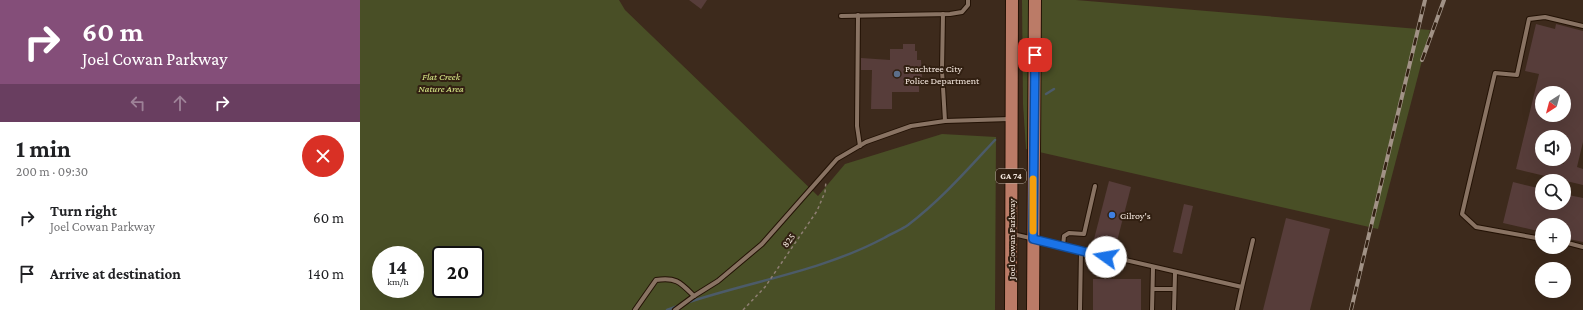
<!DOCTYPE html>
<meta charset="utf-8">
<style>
body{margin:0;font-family:"Crimson Pro",serif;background:#f2f2f2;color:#202124;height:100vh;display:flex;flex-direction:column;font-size:15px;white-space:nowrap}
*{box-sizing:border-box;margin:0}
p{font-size:13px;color:#757577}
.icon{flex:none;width:22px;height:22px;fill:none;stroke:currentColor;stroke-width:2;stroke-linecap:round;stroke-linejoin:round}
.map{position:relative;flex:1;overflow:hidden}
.details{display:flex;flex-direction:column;background:#fff;width:360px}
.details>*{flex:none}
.banner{background:#844e79;color:#fff;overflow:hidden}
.needle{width:26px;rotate:216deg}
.buttons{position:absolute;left:1175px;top:86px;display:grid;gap:8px}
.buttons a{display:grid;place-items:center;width:36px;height:36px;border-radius:50%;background:#fff;box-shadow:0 4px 16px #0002;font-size:20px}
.speed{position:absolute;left:12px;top:246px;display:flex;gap:8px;font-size:20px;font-weight:700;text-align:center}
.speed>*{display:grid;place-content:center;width:52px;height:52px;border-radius:50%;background:#fff;box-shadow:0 4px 16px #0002;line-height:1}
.speed small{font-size:10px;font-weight:400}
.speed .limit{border:2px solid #111;border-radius:6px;background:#fff;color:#111}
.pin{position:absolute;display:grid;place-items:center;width:34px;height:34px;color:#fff;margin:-17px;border-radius:8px;box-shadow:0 2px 6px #0006}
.me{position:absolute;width:44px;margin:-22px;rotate:283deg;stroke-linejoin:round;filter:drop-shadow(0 0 3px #0008)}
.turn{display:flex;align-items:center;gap:14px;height:84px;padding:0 16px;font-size:18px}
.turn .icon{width:52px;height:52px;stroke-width:2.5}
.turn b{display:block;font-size:28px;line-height:34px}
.lanes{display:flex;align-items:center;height:38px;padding:0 16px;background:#0003;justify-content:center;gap:20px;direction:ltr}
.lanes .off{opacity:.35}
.round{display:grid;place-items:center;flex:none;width:42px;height:42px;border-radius:21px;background:#f2f2f2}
.headline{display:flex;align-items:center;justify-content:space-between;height:68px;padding:0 16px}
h1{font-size:24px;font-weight:700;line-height:30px}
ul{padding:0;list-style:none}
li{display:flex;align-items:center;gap:12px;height:56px;padding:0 16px}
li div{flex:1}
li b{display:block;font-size:15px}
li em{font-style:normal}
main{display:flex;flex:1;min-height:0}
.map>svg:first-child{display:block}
.green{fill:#494f26;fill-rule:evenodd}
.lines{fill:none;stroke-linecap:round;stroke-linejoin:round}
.stream{stroke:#4c5b69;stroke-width:2.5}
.building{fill:#573d3a;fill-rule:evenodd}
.service-casing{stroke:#231205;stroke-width:6}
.primary-casing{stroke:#231205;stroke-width:14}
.path{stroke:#8f7f73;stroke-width:1.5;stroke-dasharray:3 3;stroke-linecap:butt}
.service{stroke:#897363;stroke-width:4}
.primary{stroke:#bb7b67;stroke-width:12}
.rail-casing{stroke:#a19286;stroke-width:4}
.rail{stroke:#322012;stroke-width:2.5;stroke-dasharray:8;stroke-linecap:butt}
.route-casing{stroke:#114b97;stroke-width:10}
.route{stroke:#1a73e8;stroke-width:7}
.slow{stroke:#f59e0b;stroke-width:7}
.service-dot{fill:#5c6f8a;stroke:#322012;stroke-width:1.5}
.shop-dot{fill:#3f7fe0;stroke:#322012;stroke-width:1.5}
.labels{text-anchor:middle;stroke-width:4;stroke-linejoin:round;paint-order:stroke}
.shield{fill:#322012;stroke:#bbada2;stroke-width:1}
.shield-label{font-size:9px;font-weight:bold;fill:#f6e9e0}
.poi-label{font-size:10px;fill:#f6e9e0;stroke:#322012;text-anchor:start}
.park-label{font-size:10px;font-style:italic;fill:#dced8a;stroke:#322012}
.street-label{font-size:10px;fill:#f6e9e0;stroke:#322012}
</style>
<main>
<section class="details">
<div class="banner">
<div class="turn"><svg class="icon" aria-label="right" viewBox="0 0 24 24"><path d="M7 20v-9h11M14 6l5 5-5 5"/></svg><div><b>60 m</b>Joel Cowan Parkway</div></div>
<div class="lanes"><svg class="icon off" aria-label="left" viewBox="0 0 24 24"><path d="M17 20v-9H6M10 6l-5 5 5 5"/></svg><svg class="icon off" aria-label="ahead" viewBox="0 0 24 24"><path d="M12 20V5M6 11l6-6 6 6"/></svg><svg class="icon" aria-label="right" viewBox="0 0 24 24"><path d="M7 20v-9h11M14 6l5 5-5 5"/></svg></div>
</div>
<div class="headline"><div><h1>1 min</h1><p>200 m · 09:30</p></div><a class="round" style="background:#d93025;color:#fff"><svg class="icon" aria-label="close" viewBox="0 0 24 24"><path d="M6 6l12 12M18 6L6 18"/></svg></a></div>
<ul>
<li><svg class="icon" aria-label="right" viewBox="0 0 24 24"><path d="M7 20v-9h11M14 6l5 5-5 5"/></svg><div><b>Turn right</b><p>Joel Cowan Parkway</p></div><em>60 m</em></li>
<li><svg class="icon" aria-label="arrive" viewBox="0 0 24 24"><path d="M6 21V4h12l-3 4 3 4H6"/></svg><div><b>Arrive at destination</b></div><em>140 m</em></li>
</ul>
</section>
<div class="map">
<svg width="1223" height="310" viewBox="0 0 1223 310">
<rect width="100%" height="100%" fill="#3d2a1c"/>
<g class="green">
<path d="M0 0H259L265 10 458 196 485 164 582 134 636 137 635 310H0ZM21 255H55V289H21ZM81 255H115V289H81Z"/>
<path d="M662 0H716L1070 30 1018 229 666 149 663 104Z"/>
</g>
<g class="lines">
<g class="stream">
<path d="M686 94 694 89"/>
<path d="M326 303C392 281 462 271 524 238 532 233 541 230 548 225 581 200 607 170 635 140"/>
<path d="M307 310 318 306"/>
</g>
</g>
<g class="building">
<path d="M329 0H347L341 9Z"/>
<path d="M1176 24 1195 29 1196 24 1223 31V142L1217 167 1223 169V185L1156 169 1179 74 1165 71ZM1182 93H1204V115H1182ZM1182 137H1204V164L1182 159Z"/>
<path d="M543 44H555V51H557V60H561L562 77H559V92H532V109H511L512 70H501V58L530 60V49H543Z"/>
<path d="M749 181 771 187 755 249 733 243Z"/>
<path d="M1153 182 1182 189V203H1204V194L1223 198V242L1204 238V225H1182V232L1143 223Z"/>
<path d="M824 204 833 206 822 254 813 252Z"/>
<path d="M926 218 970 229 950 310H903Z"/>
<rect x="733" y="279" width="48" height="31"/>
</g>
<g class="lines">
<defs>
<g id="service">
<path d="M583 14 582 70 585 121"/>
<path d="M498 15 497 126 500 146"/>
<path d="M481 16 590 14 602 12 608 5V0"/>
<path d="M653 234 882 287 877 310"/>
<path d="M1182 239 1116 227 1102 214 1135 73 1157 75 1169 19 1185 17 1223 26"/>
<path d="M1204 242 1223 247"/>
<path d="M703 246 704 236 709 233 724 234 735 186"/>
<path d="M882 287 893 240"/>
<path d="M793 289H814"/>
<path d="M275 310 296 280C316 277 320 282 334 296"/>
<path d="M315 310 334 296 358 281 402 244 477 159 506 142 551 126 585 121 650 119"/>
<path d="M720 310 721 251"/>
<path d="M792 310 793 268"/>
<path d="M814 310 815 273"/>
</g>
<g id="primary">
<path d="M651 310 652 0"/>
<path d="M673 310 675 0"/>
</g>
</defs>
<use href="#service" class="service-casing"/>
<use href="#primary" class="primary-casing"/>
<path class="path" d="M383 310 405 287 457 211 465 192 466 181"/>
<use href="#service" class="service"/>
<use href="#primary" class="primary"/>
<defs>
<g id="rail">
<path d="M1062 60 1084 0"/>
<path d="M991 310 1065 0"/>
</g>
</defs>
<use href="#rail" class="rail-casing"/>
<use href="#rail" class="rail"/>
</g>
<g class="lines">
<defs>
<path id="route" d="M675 55 673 239 746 257"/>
</defs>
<use href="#route" class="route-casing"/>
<use href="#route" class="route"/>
<path class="slow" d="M673 231V179"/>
</g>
<circle class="service-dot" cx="537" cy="74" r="4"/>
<circle class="shop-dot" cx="752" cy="215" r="4"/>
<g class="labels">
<rect class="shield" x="636" y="169" width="30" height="14" rx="3"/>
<g class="shield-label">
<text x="651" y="179">GA 74</text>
</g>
<g class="poi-label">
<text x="545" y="72">Peachtree City<tspan x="545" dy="12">Police Department</tspan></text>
<text x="760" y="219">Gilroy's</text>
</g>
<g class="park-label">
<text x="81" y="80">Flat Creek<tspan x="81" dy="12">Nature Area</tspan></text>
</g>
<g class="street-label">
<text transform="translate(651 239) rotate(-90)" y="4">Joel Cowan Parkway</text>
<text transform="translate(428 240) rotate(-52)" y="4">825</text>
</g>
</g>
</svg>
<div class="buttons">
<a><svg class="needle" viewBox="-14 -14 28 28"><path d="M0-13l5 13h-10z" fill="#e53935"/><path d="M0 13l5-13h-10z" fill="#757577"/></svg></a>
<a><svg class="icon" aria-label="sound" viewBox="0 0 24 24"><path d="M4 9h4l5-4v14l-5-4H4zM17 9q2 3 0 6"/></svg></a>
<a><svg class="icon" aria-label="search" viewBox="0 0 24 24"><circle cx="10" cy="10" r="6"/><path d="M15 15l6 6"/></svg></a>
<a>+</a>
<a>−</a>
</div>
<div class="speed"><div>14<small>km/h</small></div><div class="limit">20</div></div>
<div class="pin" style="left:675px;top:55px;background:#d93025"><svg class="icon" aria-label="arrive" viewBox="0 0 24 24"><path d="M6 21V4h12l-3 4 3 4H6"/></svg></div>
<svg class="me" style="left:746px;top:257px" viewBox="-20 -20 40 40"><circle r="19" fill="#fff"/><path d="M0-13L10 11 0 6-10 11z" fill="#1a73e8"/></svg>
</div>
</main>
